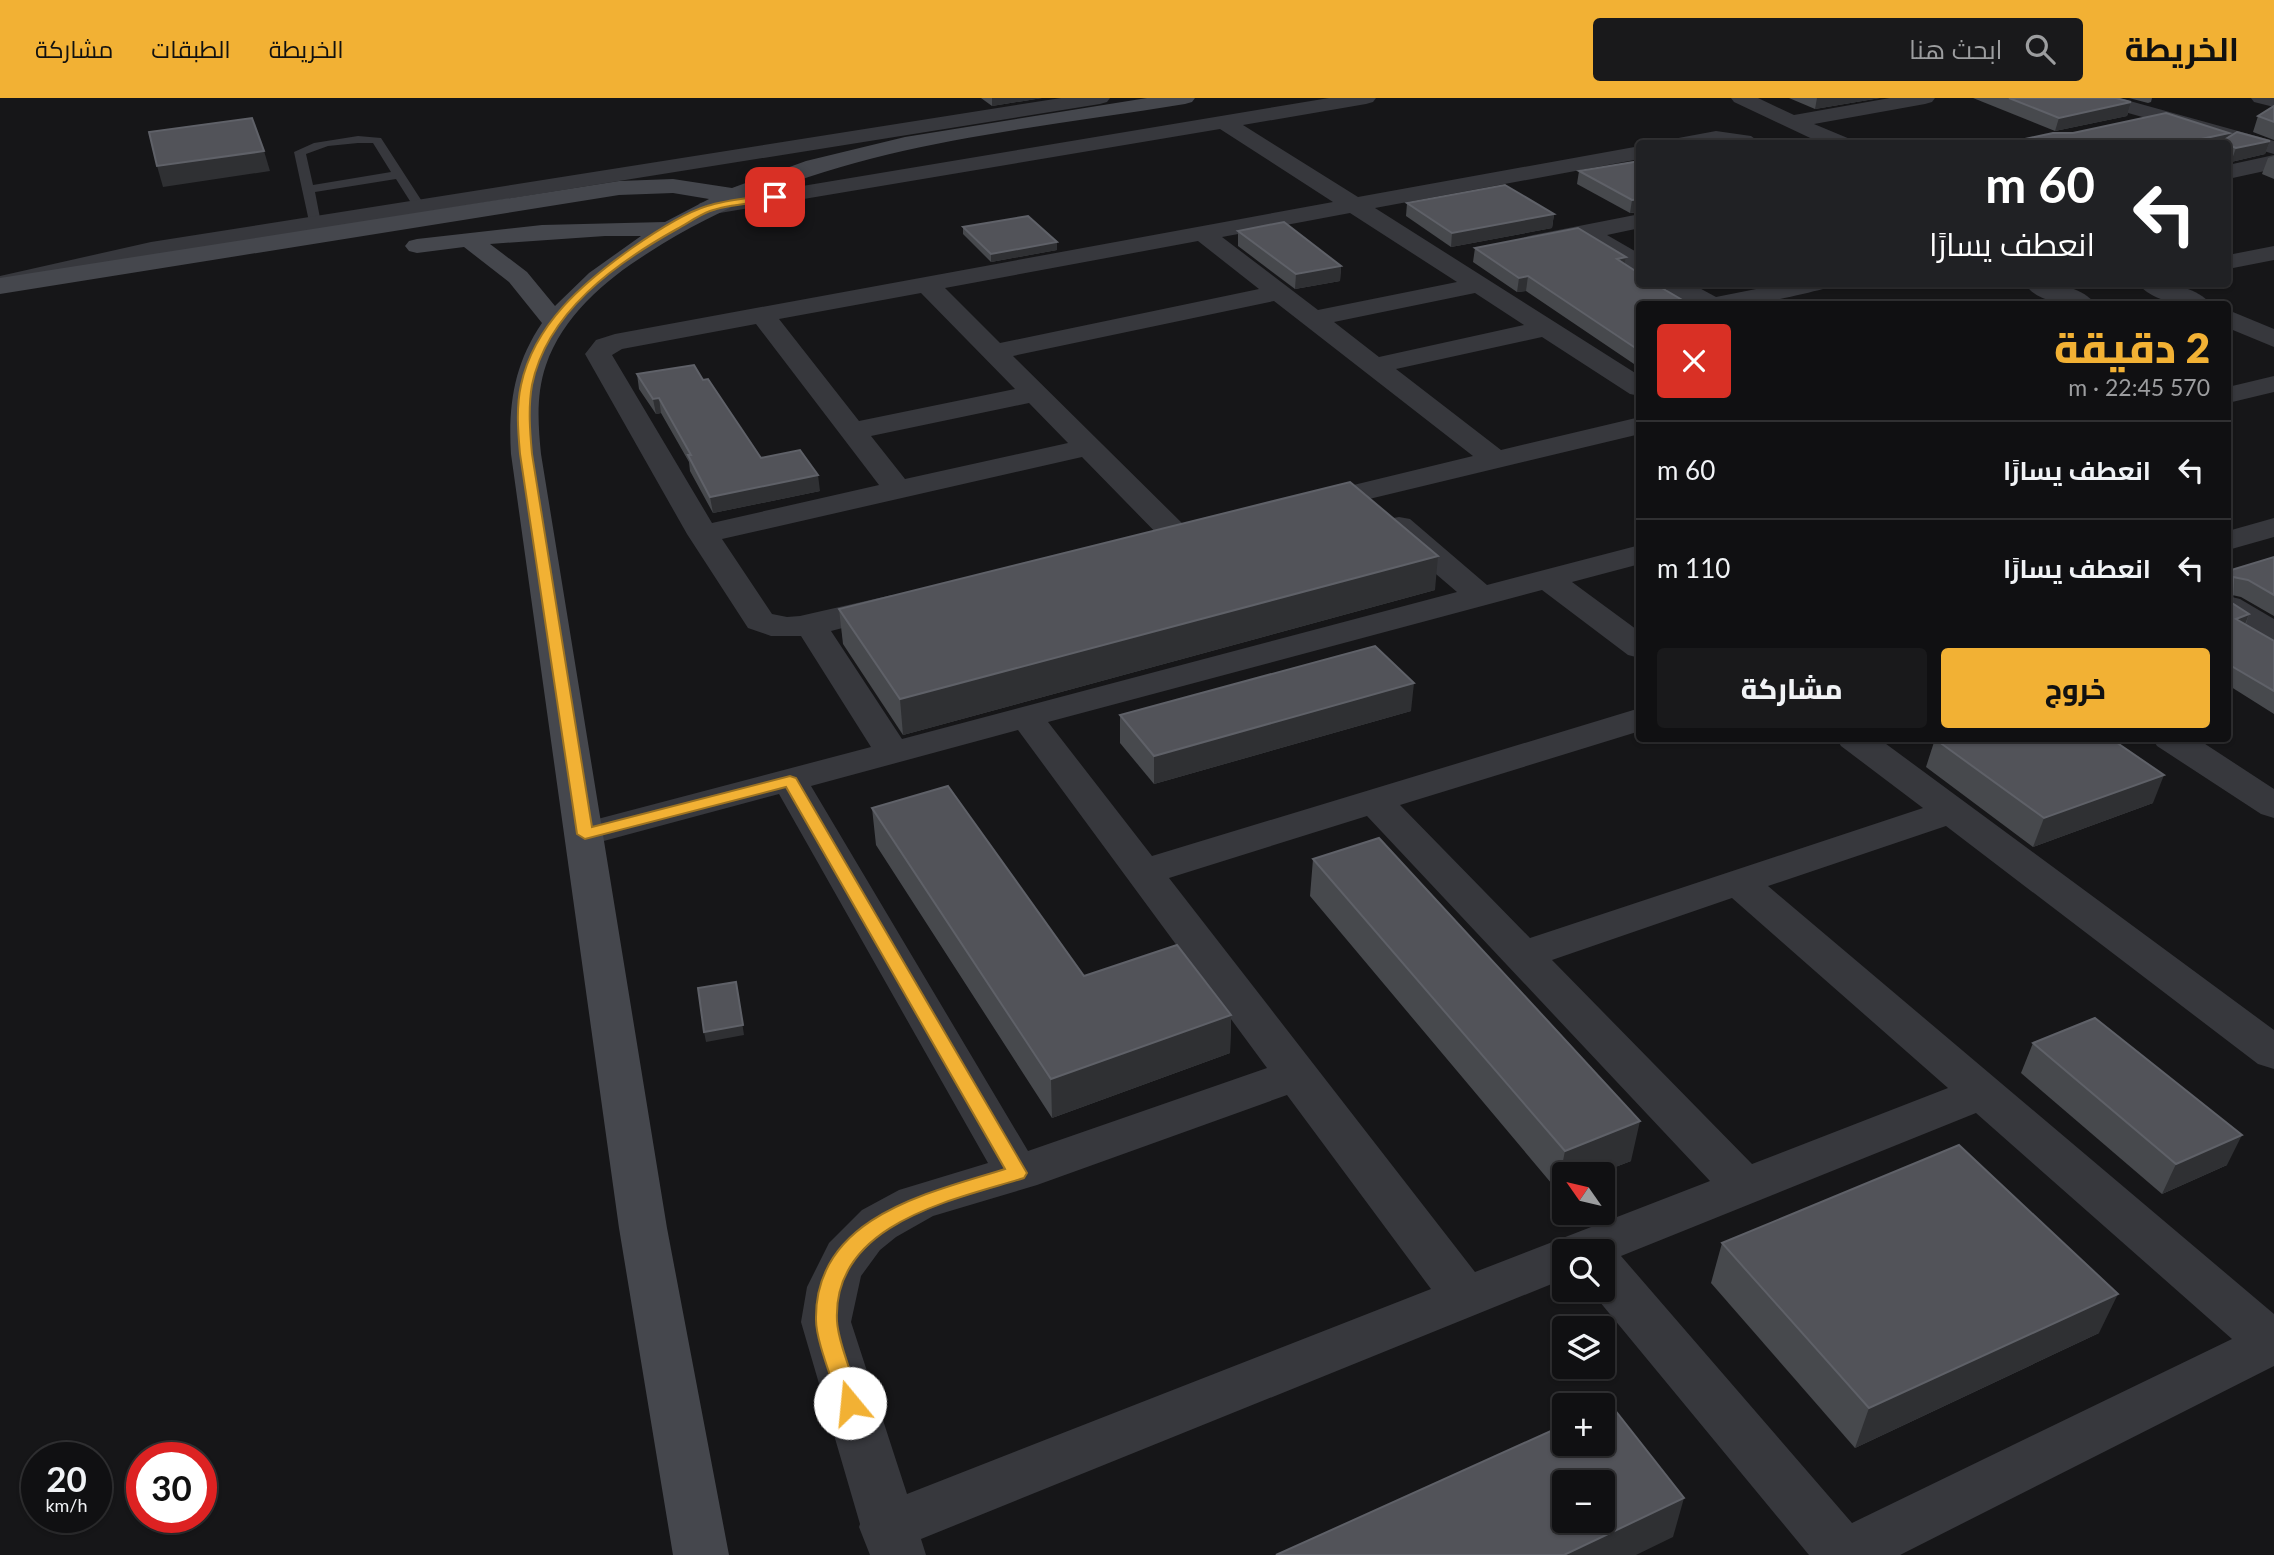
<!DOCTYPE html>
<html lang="ar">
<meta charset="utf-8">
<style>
body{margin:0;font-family:Lato,Cairo,sans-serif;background:#19191b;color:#f1f3f6;direction:rtl;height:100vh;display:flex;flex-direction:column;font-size:26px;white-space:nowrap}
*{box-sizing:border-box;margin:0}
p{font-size:23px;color:#9c9d9f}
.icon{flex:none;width:38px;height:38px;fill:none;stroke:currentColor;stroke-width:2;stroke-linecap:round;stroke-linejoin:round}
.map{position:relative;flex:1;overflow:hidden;direction:ltr}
.details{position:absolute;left:1636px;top:203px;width:595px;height:441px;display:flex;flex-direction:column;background:#101012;border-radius:7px;box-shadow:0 2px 5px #0004,0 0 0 2px #303032;direction:rtl}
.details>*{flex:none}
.top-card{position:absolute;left:1636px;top:42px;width:595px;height:147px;border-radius:7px;box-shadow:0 2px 5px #0004,0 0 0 2px #303032;direction:rtl;background:#202124;color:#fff;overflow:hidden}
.needle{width:46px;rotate:304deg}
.fabs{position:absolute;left:1552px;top:1064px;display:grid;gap:14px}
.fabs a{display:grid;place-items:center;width:63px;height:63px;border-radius:7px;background:#101012;box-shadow:0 2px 5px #0004,0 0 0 2px #303032;font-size:35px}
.speed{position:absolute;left:21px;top:1344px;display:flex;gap:14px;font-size:35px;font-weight:700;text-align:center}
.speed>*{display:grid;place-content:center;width:91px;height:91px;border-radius:50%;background:#101012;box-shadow:0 2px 5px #0004,0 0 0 2px #303032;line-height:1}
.speed small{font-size:18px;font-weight:400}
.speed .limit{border:10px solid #d22;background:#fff;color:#111}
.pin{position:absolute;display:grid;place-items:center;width:60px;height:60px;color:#fff;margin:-30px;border-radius:14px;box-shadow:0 4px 10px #0006}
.me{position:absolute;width:77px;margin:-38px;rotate:343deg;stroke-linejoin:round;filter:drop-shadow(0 0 5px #0008)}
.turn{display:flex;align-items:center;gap:24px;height:147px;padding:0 21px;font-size:32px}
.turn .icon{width:91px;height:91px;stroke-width:2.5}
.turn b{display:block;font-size:49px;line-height:60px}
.round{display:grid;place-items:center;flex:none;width:74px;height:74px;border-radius:7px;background:#19191b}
.summary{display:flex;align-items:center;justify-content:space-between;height:119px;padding:0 21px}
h1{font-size:42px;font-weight:800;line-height:52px;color:#f2b134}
.cta{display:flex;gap:14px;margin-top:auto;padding:14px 21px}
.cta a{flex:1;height:80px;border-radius:7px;background:#f2b134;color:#111;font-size:28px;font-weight:800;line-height:80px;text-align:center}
.cta a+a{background:#19191b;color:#f1f3f6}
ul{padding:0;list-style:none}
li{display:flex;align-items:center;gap:21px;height:98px;padding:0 21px;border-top:2px solid #303032}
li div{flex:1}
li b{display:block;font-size:26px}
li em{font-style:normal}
header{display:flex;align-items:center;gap:42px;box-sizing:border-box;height:98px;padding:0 35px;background:#f2b134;color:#111}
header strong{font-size:33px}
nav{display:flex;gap:38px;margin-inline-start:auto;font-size:24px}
.search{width:490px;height:63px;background:#19191b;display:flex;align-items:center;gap:18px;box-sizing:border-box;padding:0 24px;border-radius:7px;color:#9c9d9f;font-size:26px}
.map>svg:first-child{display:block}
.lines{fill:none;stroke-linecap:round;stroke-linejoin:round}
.service{fill:#37383d;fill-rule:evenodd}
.minor{fill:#37383d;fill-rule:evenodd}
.secondary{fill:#45474d;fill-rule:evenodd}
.wall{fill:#47494d}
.shaded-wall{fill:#2f3033}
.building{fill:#525359;stroke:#5f6168;stroke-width:2;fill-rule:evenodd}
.route{fill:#f2b134;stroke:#9d7322;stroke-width:2}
</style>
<header>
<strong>الخريطة</strong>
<div class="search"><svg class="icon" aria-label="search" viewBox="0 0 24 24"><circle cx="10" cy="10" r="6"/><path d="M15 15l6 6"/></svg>ابحث هنا</div>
<nav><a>الخريطة</a><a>الطبقات</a><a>مشاركة</a></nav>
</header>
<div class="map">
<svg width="2274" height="1457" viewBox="0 0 2274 1457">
<rect width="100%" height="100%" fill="#161618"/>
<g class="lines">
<path class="service" d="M358 38 381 40 425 108 419 112 415 111 396 81 315 94 321 125 320 128H310L294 54 314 45ZM358 45H373L391 74 313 87 306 56 328 48Z"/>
<g class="minor">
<path d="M1061 0H1110L1107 4 1100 6 151 158 0 192V178L151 144Z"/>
<path d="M1329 0H1376L1373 4 1366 6 1243 27 1358 99 1640 48V61L1375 110 1640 278V298L1630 296 1542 239 1396 271 1501 352 1640 319V336L1311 415 1300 412 1296 406 1300 400 1473 358 1274 203 1013 258 1188 431 1193 438 1188 445 1177 447 1166 445 1082 359 722 441 772 516 787 519 800 518 892 497 904 500 908 507 904 514 831 533 902 641 1457 494 1388 435 1384 428 1388 421 1399 419 1410 421 1487 487 1640 447V466L1572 484 1640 534V560L1628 557 1542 492 1048 624 1152 758 1640 610V633L1400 707 1530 840 1923 710 1841 648 1836 640H1878L2274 932V971L2258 966 1946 728 1768 788 2274 1216V1268L1900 1457H1809L1590 1192H1603V1153H1564V1181L921 1441 926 1457H870L859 1429 860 1426 801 1224 807 1189 829 1145 862 1112 899 1092 988 1065 779 696 585 748 571 744 566 736 571 728 871 649 801 538H771L748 530 687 436 585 256 596 242 615 236 1333 104 1220 31 708 117 700 115 696 110 700 105ZM1350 115 1457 184 1318 212 1222 139ZM1198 143 1259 191 1000 245 945 190ZM921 195 1015 291 859 323 779 221ZM1475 195 1524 227 1379 259 1334 224ZM756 226 879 387 712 425 612 257 622 251ZM1029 305 1068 345 905 381 871 338ZM1018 632 1267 970 1028 1053 811 688ZM1367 718 1710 1083 1475 1174 1169 780ZM1732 800 1948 990 1752 1066 1552 862ZM1287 997 1431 1191 907 1396 851 1224 861 1178 880 1152 896 1139 933 1118 1037 1087ZM1976 1015 2232 1241 1852 1425 1621 1158Z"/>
<path d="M1731 0H1758L1794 17 1890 0H1935L1932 4 1925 6 1814 26 1850 41 1852 46H1823L1734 4Z"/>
<path d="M2086 0H2119L2274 43V56L2089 4Z"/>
<path d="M2251 0H2274V9L2254 4Z"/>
<path d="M1716 33 1751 38 1762 46H1671L1673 41Z"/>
<path d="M2274 57V71L2228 81V67Z"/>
<path d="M1640 116V130L1607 137 1640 156V173L1631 171 1581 142 1533 151 1525 149 1521 144 1525 139 1533 137Z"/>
<path d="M2274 148V162L2228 171V157Z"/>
<path d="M1662 186H1692L1716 199 1781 186H1826L1823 191C1783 201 1689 226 1662 186Z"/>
<path d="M2025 186C2046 184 2081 186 2095 206 2073 208 2038 206 2025 186Z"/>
<path d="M2139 186C2159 184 2197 187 2210 206 2189 208 2152 205 2139 186Z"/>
<path d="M2228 212 2274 231V249L2228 230Z"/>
<path d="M2274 278V294L2228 305V289Z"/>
<path d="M2274 420V439L2228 452V433Z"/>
<path d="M2228 498 2240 501 2274 521V545L2262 542 2228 522Z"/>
<path d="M2152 640H2196L2274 691V720L2261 716 2157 648Z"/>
</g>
<path class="secondary" d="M1147 0H1195L1192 4 1185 6C996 37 813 48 648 155 605 182 563 218 546 267 536 296 538 326 541 356L667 1130 729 1457H673L619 1130 511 356C508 307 514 266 542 225L509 184 464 149 417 155 409 153 405 148 409 143 417 141 542 127 665 124 709 101 673 95 619 97 0 196V180L619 83 673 81 732 90 806 63 905 39ZM605 138H641L589 175 555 208 527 174 490 146Z"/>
</g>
<g class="wall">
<path d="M981 0H1042L992 8Z"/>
<path d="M1789 0H1880L1815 11Z"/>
<path d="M1973 0H2116L2131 4 2127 18 2055 33Z"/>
<path d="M2129 0H2152L2151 4 2148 5Z"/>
<path d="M2274 8V42L2253 34 2258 18Z"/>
<path d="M2228 39 2270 43 2265 56 2231 64 2228 62V46H2002Z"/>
<path d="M2274 58V81L2262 76 2268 60Z"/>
<path d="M1640 63V114L1630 115 1577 86 1579 73Z"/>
<path d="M1407 105 1554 116 1552 130 1451 149 1406 118Z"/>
<path d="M963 129 1057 152 991 164 963 136Z"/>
<path d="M1238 133 1341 168 1340 183 1295 191 1238 148Z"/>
<path d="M1475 150 1626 159 1625 166 1640 206V265L1634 266 1526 193 1517 194 1473 164Z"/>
<path d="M637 276 703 282 761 360 820 393 713 415 690 373 689 364 661 315 656 316 639 291Z"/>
<path d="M2274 459V518L2241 499 2232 497V505L2249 516 2246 526 2274 543V616L2228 587V473Z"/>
<path d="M1435 492 903 637 843 546 839 511Z"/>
<path d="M1411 613 1154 686 1120 645V617Z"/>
<path d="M1935 641 2153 705 2033 749 1926 669Z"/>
<path d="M872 710 1084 878 1231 917 1230 955 1052 1020 876 747Z"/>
<path d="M1313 761 1631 1063 1597 1076H1564V1089L1557 1092 1310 798Z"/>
<path d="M2033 945 2227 1067 2162 1096 2021 975Z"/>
<path d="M1722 1145 2099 1235 1855 1350 1711 1185Z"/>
</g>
<g class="shaded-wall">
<path d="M992 0H1042L992 8Z"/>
<path d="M1817 0H1880L1815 11Z"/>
<path d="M2131 4 2127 18 2055 33 2059 20Z"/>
<path d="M2229 35 2226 46 2221 44 2220 46H2178Z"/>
<path d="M2270 43 2265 56 2231 64 2236 50Z"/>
<path d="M264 53 270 73 163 89 157 68Z"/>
<path d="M1640 101V113L1630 115 1632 102Z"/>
<path d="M1554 116 1552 130 1451 149 1452 135Z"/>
<path d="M1057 144V152L991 164V156Z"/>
<path d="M1626 159 1624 174 1617 161Z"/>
<path d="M1341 168 1340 183 1295 191 1296 176Z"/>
<path d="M1528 178 1526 193 1517 194 1519 180Z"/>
<path d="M1640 250V265L1634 266 1637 251Z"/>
<path d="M659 300 661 315 656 316 653 301Z"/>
<path d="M818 377 820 393 713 415 710 399Z"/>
<path d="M1438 458 1435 492 903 637 900 601Z"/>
<path d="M2249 516 2242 534 2236 521Z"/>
<path d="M1414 585 1411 613 1154 686V658Z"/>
<path d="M2164 677 2153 705 2033 749 2044 720Z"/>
<path d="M736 884 744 937 706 944 704 934Z"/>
<path d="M1231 917 1230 955 1052 1020 1051 981Z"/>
<path d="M1640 1023 1631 1063 1597 1076H1564V1089L1557 1092 1565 1053Z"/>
<path d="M2242 1037 2227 1067 2162 1096 2176 1066Z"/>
<path d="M2118 1196 2099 1235 1855 1350 1869 1310Z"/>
<path d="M1684 1400 1673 1439 1636 1457H1564Z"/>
</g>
<g class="building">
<path d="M2009 0H2116L2131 4 2059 20Z"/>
<path d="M2274 8V24L2258 18Z"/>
<path d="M2166 15 2229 35 2178 46H2002L2053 35H2073Z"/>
<path d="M252 20 264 53 157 68 149 34Z"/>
<path d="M2237 34 2270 43 2236 50 2228 47V46L2221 44Z"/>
<path d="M1640 63V101L1632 102 1579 73Z"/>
<path d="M1505 87 1554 116 1452 135 1407 105Z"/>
<path d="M1028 118 1057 144 991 156 963 129Z"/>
<path d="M1284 124 1341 168 1296 176 1238 133Z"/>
<path d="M1578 130 1626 159 1617 161 1640 176V186H1655L1689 206H1640V250L1637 251 1528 178 1519 180 1475 150Z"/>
<path d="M694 267 703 282 708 281 761 360 800 352 818 377 710 399 688 357H691L659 300 653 301 637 276Z"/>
<path d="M1350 384 1438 458 900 601 839 511Z"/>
<path d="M2274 459V497L2248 482 2233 479 2232 505 2249 516 2236 521 2274 543V593L2228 566V473Z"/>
<path d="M1375 548 1414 585 1154 658 1120 617Z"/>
<path d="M1936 640H2110L2164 677 2044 720 1935 641Z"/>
<path d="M948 688 1084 878 1177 847 1231 917 1051 981 872 710Z"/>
<path d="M1379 740 1640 1023 1565 1053 1313 761Z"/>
<path d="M736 884 743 927 704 934 698 890Z"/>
<path d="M2095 920 2242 1037 2176 1066 2033 945Z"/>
<path d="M1959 1047 2118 1196 1869 1310 1722 1145Z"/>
<path d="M1611 1307 1684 1400 1564 1457H1276L1564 1327V1346H1603V1310ZM1564 1384H1603V1423H1564Z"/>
</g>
<path class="route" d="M775 96 780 99 778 101C757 106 731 105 710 113 699 117 688 125 677 131 616 165 547 214 532 287 528 310 530 334 532 356L592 729 790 678 796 680 1027 1075 1024 1080C953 1102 832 1125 837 1223 838 1244 854 1282 861 1305L858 1311 850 1314 842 1311 839 1305C833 1283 816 1243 816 1222 814 1119 928 1095 1005 1071L786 689 585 741 577 736 520 356C518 333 516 310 521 287 534 226 584 184 632 150 652 136 684 115 707 108 728 101 753 100 775 96Z"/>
</svg>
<div class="fabs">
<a><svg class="needle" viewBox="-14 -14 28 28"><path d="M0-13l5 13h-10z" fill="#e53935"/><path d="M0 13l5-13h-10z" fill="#9c9d9f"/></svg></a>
<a><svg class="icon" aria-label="search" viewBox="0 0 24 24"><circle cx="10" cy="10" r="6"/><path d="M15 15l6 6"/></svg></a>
<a><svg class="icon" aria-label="layers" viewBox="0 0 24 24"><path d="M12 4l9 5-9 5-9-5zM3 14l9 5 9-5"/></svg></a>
<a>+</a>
<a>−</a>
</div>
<div class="speed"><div>20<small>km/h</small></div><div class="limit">30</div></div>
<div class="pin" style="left:775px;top:99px;background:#d93025"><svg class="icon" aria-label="arrive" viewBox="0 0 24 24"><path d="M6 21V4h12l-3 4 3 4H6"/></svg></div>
<svg class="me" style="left:850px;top:1305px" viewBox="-20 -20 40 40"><circle r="19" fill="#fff"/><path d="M0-13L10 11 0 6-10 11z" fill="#f2b134"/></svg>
<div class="top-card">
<div class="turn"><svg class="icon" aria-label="left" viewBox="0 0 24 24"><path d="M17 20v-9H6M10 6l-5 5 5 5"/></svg><div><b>60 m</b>انعطف يسارًا</div></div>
</div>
<section class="details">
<div class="summary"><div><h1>2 دقيقة</h1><p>570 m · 22:45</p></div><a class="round" style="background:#d93025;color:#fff"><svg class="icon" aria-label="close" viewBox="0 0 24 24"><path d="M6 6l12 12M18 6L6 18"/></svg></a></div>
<ul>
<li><svg class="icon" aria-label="left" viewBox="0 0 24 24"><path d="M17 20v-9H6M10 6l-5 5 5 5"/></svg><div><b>انعطف يسارًا</b></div><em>60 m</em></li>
<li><svg class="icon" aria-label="left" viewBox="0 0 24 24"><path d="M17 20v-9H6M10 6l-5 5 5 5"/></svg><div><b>انعطف يسارًا</b></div><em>110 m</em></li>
</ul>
<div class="cta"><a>خروج</a><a>مشاركة</a></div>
</section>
</div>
